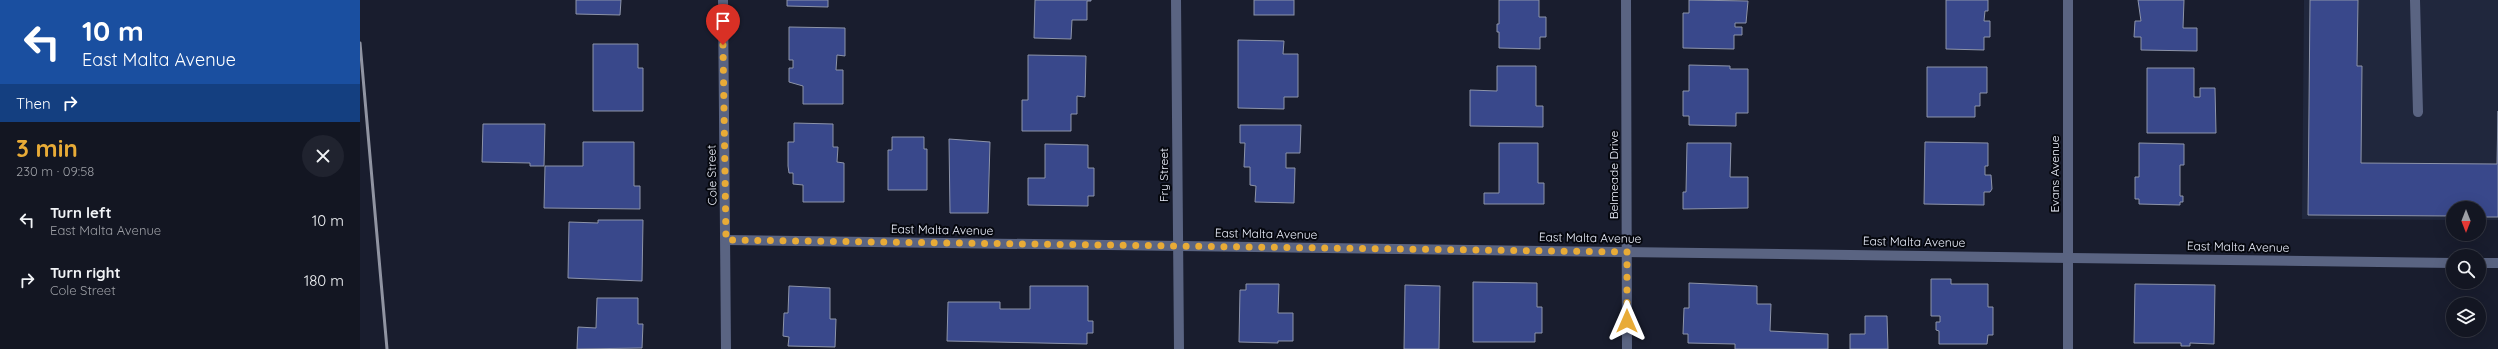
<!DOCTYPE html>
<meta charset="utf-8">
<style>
body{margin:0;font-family:Quicksand,sans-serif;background:#20232f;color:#f1f3f6;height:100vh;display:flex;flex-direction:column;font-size:15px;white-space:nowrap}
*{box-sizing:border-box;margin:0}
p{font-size:13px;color:#9d9fa5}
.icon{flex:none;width:22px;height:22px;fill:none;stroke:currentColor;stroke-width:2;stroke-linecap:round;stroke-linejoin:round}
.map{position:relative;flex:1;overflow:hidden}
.drawer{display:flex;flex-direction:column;background:#131622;width:360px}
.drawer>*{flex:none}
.top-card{background:#1a4fa0;color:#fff;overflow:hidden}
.needle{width:26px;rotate:180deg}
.tools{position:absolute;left:2086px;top:201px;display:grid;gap:8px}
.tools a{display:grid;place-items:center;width:40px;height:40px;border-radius:50%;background:#131622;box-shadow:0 4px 16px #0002,0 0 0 1px #323540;font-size:20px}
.pin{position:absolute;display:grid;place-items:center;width:34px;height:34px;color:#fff;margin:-41px -17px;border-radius:50% 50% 50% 0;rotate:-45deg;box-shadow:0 0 4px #0007}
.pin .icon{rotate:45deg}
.me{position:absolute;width:44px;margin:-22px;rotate:0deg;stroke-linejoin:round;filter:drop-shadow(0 0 3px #0008)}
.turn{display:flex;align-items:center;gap:14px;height:84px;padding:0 16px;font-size:18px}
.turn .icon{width:52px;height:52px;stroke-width:2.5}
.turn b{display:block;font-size:28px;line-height:34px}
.then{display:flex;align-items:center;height:38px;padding:0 16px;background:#0003;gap:8px;font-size:15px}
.round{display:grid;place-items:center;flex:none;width:42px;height:42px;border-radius:21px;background:#20232f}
.summary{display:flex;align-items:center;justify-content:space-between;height:68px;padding:0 16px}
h1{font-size:24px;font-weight:700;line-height:30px;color:#e8ab37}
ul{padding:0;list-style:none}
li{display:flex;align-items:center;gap:12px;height:60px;padding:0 16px}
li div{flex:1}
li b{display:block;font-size:15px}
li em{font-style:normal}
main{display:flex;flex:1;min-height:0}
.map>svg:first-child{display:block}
.built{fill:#20273d}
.building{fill:#39488b;stroke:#8d94a9}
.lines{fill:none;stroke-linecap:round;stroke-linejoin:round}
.lane{stroke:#5a6482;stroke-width:10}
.street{stroke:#5a6482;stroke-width:10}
.rail{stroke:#9094a2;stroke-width:3}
.route{stroke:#e8ab37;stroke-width:7;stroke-dasharray:0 12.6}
.labels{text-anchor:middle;stroke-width:4;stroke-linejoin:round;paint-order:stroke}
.street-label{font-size:12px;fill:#edf1fd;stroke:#06080f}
</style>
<main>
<section class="drawer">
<div class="top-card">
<div class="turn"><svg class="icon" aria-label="left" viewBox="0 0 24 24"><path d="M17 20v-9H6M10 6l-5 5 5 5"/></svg><div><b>10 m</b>East Malta Avenue</div></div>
<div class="then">Then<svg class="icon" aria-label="right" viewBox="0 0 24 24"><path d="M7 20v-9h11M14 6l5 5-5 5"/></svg></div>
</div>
<div class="summary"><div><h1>3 min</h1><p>230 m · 09:58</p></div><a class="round"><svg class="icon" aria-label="close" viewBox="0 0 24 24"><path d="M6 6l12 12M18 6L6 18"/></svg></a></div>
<ul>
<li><svg class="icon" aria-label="left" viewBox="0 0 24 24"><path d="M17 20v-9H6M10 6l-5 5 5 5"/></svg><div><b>Turn left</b><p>East Malta Avenue</p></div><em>10 m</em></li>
<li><svg class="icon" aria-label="right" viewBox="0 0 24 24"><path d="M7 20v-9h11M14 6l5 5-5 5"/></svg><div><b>Turn right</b><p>Cole Street</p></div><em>180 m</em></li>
</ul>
</section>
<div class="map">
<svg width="2138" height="349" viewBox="0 0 2138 349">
<rect width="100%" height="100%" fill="#191d2e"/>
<path class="built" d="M1944 0H2138V220H2119V208H2093V220L1942 219Z"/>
<g class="building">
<path d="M216 0H261L260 15 216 14Z"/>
<path d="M427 0H468V7L427 6Z"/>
<path d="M675 0H731V1H727V20H712L711 39 674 38Z"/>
<rect x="894" y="0" width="40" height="15"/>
<path d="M1139 0H1179V17H1186V37H1180V49L1139 48V32H1137V24H1139Z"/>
<path d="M1329 0 1388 1 1386 23H1375V27H1382V35H1374V49L1323 48V13H1329Z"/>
<path d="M1586 0H1628V11H1625L1624 21H1630V37H1624V50L1586 49Z"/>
<path d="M1778 0H1824L1823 28H1837V51L1781 50V37H1774L1775 21H1781Z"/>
<path d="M1950 0H1998L1997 66H2002L2001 163 2137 164 2138 111V217H2119V208H2093V216L1948 215Z"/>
<path d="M429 27 485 28V56L477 55 476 70H483V104H443V86L429 82V68H433V60H429Z"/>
<path d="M878 40 924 41 923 54H938V97H924V109L878 108Z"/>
<path d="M233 44H278V68H283V111H233Z"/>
<path d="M668 55 726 56 725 97 717 96V114H711V131H662V100H668Z"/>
<path d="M1329 65 1370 66V69H1388V113H1376V126L1329 125V116H1323V91H1329Z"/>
<path d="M1137 66H1176V106H1183V127L1110 126V90L1137 91Z"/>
<path d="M1567 67H1627V93H1620V106H1615V117H1567Z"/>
<path d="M1787 68H1834V97H1840V88H1855L1856 133H1787Z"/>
<path d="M434 123 473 124V147H478L477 162 484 163V202H443V185L433 184V173H429L428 166V142H434Z"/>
<path d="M123 124H185L184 166H170V163L122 162Z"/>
<path d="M880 125H941L940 153H926V168H935L934 203 895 202 896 186 890 185V167H884L885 143H880Z"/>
<path d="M532 137H564V149H567V190H528V150H532Z"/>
<path d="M589 139 630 142 628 213H590Z"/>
<path d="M223 142H274V186H280V209L184 208 185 166H223Z"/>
<path d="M1565 142 1628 143V166H1625V175H1631L1632 189 1630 192H1624V205L1564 204Z"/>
<path d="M1139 143H1178V183H1184V204H1124V193H1139Z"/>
<path d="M1327 143H1371L1370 177H1388V208L1323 209V192H1326Z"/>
<path d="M1779 143 1824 144V165H1820V196H1823V202H1820V205L1779 204V199H1775V177H1779Z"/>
<path d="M685 144 728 145V168H734V196H728V206L668 205V178H685Z"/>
<path d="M238 220H283L282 281 208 278 209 222 238 223Z"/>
<path d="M1571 279H1591V284H1628V307H1633V335H1628L1627 344H1579V331L1576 330V322H1580V316H1571Z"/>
<path d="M1113 282 1177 283V307H1182V333H1175V342H1113Z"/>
<path d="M1329 283 1397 286V304H1411L1410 331 1468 334V349H1375V344L1328 343V334H1323L1324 308H1329Z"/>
<path d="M886 284H919L918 313H933V341H918V343L879 342 880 290H886Z"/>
<path d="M1775 284 1855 285 1854 344 1830 343V346H1821V343H1774Z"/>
<path d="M1045 285 1080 286 1079 349H1044Z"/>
<path d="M429 286 470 288V319H476L475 347 428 346 429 337 423 336 424 313H428Z"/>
<path d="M670 286H728V321H733V333H727V344L587 341 588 302H640V309H670Z"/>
<path d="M237 298H278V324H283L282 348 217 349 218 327 236 328Z"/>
<path d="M1505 316H1527L1528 349H1490V334H1505Z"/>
</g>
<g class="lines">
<path class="lane" d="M2055 0 2058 112"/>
<g class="street">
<path d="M363 0 366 349"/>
<path d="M816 0 819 349"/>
<path d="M1266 0 1267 349"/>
<path d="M1708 0V349"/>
<path d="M366 240 2093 263"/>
<path d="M2119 263H2138"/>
</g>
<path class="rail" d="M0 43 27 349"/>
</g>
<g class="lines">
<path class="route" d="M363 45 366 240 1267 252V321"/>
</g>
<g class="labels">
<g class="street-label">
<text transform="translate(1695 174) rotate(-90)" y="4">Evans Avenue</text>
<text transform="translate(352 175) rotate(-91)" y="4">Cole Street</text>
<text transform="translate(804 175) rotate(-90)" y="4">Fry Street</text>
<text transform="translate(1254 175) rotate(-90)" y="4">Belmeade Drive</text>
<text transform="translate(582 230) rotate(1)" y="4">East Malta Avenue</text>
<text transform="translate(906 234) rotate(1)" y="4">East Malta Avenue</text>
<text transform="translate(1230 238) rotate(1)" y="4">East Malta Avenue</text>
<text transform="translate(1554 242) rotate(1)" y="4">East Malta Avenue</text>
<text transform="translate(1878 247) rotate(1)" y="4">East Malta Avenue</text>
</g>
</g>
</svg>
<div class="tools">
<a><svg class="needle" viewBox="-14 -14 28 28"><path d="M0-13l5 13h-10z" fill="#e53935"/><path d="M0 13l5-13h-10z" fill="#9d9fa5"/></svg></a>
<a><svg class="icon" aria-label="search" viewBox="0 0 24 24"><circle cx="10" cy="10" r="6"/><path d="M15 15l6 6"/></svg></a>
<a><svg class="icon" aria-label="layers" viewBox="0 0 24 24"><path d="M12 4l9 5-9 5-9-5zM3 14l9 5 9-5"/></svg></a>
</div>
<div class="pin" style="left:363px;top:45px;background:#d93025"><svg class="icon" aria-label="arrive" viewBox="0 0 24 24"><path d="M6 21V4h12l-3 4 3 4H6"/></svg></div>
<svg class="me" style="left:1267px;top:321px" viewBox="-20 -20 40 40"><path d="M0-17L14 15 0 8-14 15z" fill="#e8ab37" stroke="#fff" stroke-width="4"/></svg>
</div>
</main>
